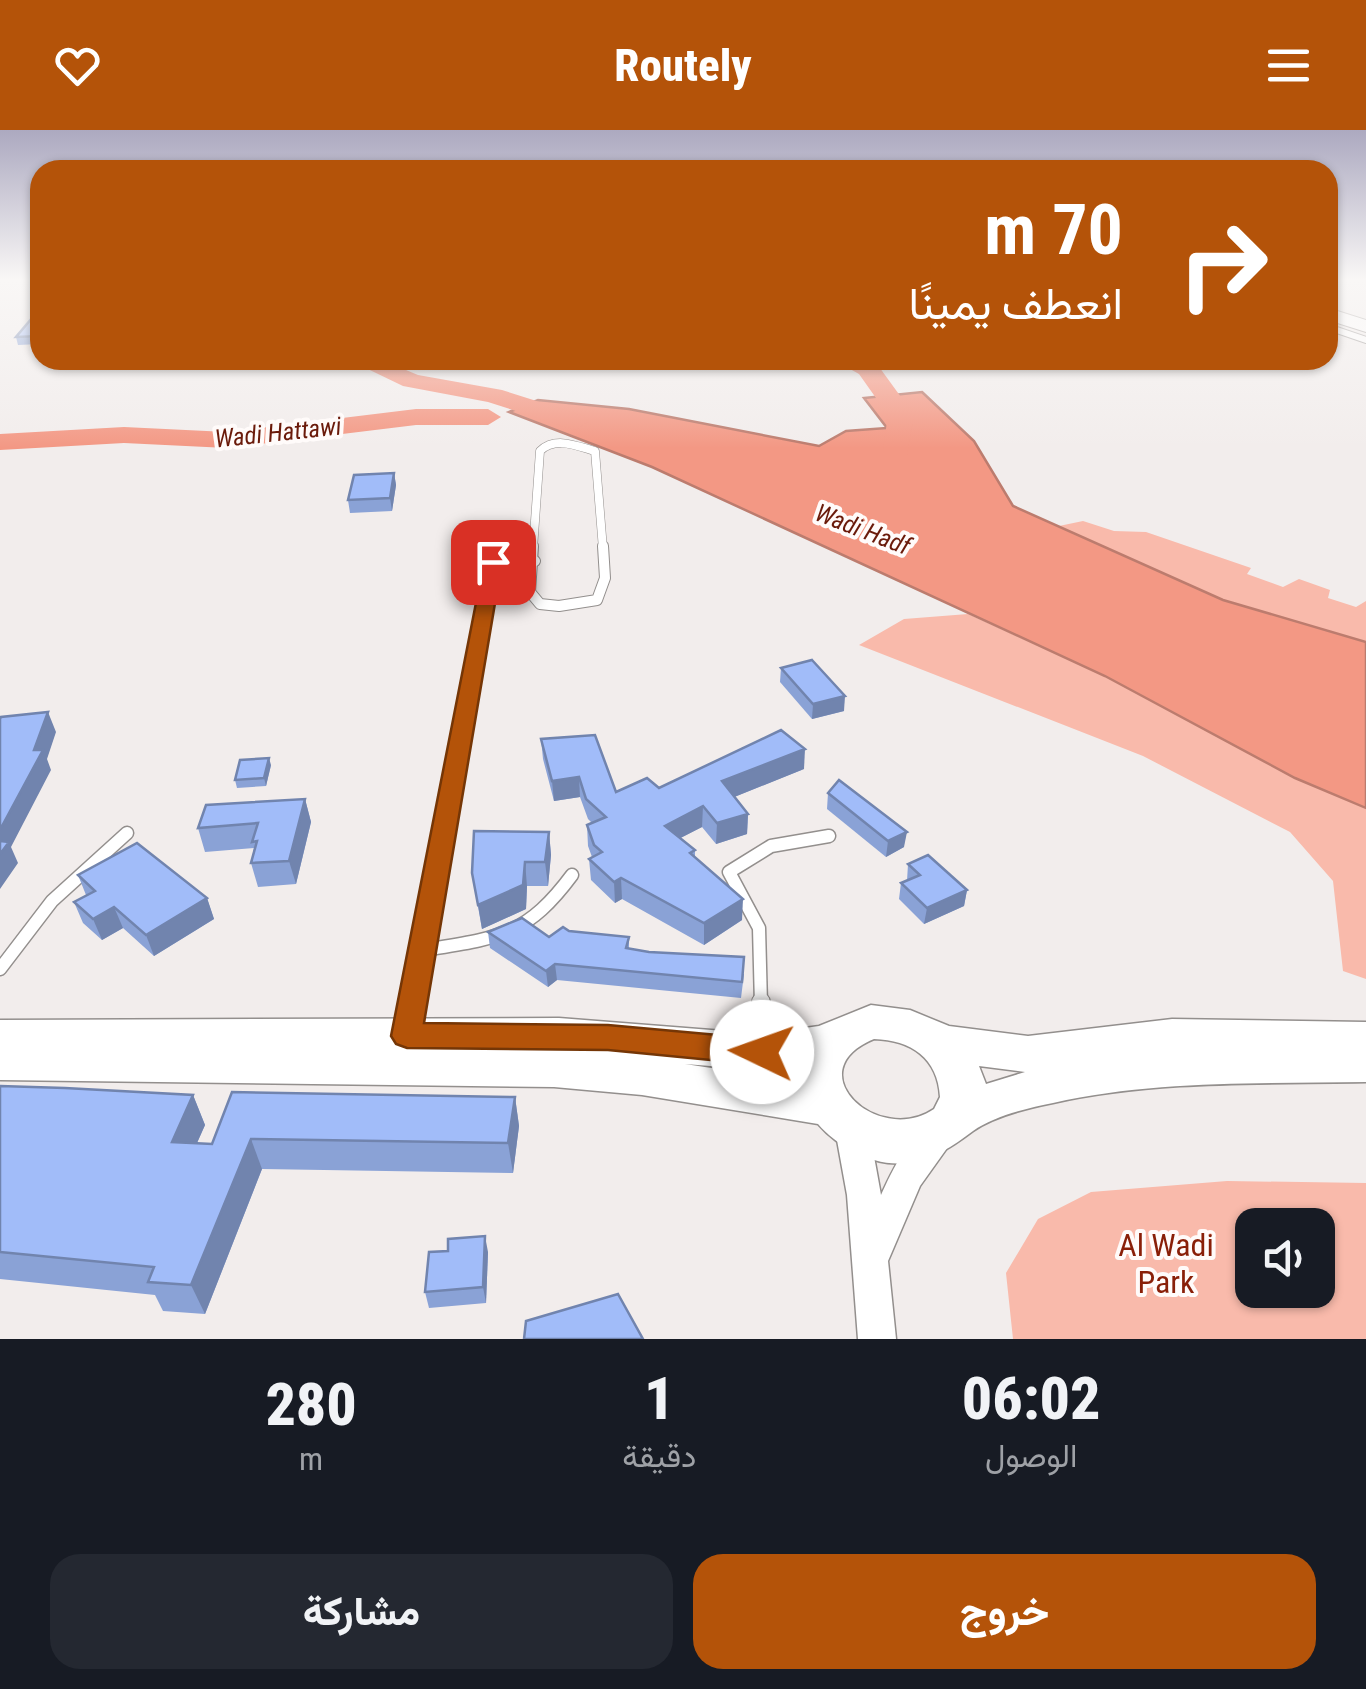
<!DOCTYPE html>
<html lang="ar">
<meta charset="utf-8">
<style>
body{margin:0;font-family:"Roboto Condensed",Vazirmatn,sans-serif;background:#242831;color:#f1f3f6;direction:rtl;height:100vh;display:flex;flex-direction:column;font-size:38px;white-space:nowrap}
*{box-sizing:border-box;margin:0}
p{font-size:32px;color:#9ea1a6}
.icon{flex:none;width:55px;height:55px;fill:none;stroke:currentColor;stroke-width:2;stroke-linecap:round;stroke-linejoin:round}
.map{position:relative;height:1209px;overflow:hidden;direction:ltr}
.details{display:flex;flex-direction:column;background:#171b24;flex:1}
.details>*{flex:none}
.hud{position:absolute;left:30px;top:30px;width:1308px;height:210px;border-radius:30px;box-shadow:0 2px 8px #0004;direction:rtl;background:#b45309;color:#fff;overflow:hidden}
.buttons{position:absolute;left:1235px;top:1078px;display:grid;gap:20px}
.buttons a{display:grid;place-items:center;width:100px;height:100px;border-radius:20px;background:#171b24;box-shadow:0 2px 8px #0004;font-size:50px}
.pin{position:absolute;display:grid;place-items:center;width:85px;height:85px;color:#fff;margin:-42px;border-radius:20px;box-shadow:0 5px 15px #0006}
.me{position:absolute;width:110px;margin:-55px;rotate:273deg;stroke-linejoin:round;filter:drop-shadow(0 0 8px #0008)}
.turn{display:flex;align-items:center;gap:35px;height:210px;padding:0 50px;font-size:45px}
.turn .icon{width:130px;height:130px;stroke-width:2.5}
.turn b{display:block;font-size:70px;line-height:85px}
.eta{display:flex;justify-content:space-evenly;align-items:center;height:170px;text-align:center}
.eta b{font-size:60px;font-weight:800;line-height:70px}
.button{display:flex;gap:20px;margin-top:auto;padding:20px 50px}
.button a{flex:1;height:115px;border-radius:30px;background:#b45309;color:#fff;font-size:40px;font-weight:800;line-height:115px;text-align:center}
.button a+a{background:#242831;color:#f1f3f6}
header{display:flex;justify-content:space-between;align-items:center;height:130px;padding:0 50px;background:#b45309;color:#fff;font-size:45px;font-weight:800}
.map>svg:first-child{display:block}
.green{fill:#f9baab;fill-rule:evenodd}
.water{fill:#f39884;stroke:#bc7c6e;stroke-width:2.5}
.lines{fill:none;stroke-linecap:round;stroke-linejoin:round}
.river{fill:#f39884;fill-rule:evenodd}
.service-far4-casing{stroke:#938f8d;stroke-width:8}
.service-far3-casing{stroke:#938f8d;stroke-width:9}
.service-far2-casing{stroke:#938f8d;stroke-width:12}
.service-far1-casing{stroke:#938f8d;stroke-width:15}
.service-casing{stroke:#938f8d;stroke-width:20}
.minor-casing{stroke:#938f8d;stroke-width:3}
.secondary-casing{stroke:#938f8d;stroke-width:3}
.trunk-casing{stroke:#938f8d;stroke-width:2}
.service-far4{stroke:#fff;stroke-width:6}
.service-far3{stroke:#fff;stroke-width:8}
.service-far2{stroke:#fff;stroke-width:10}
.service-far1{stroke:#fff;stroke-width:12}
.service{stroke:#fff;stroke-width:18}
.minor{fill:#fff;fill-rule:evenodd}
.secondary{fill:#fff;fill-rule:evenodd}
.trunk{fill:#fff;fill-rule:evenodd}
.wall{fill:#8aa2d6}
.shaded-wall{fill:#7184ae}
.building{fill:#a1bcf9;stroke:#7184ae;stroke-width:2.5}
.route{fill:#b45309;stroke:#753606;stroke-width:2.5}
.labels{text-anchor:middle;stroke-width:8;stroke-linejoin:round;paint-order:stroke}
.far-water-label{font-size:25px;font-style:italic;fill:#6a1a0a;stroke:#fffbfa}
.near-park-label{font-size:32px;fill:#891f08;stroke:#fffbfa}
</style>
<header><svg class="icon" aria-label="menu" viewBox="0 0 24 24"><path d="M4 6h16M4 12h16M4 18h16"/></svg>Routely<svg class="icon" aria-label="heart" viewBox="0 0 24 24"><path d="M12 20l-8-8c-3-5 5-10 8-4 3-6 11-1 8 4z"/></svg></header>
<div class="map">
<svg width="1366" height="1209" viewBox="0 0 1366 1209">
<rect width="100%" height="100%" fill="#f2edec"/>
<g class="green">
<path d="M1083 391 1114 401 1146 402 1251 438 1247 444 1283 457 1299 449 1330 460 1328 468 1356 477 1366 471V512L1223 470 1059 396Z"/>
<path d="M968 484 1105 546 1295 648 1366 678V849L1343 841 1333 751 1290 702 1143 626 859 515 904 489Z"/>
<path d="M1227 1051 1366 1053V1209H1013L1006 1143 1038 1089 1091 1062ZM1318 1095V1160H1252V1095Z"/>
</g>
<path class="water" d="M922 262 974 311 1013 376 1223 470 1366 512V678L1295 648 1105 546 652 337 509 282 538 270 629 279 819 316 846 301 887 298 864 268Z"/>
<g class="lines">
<g class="river">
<path d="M349 230H382L418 245 502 260 584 286 588 292 575 300 488 272 403 256Z"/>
<path d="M834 230 877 234 914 285 907 325H887L883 319 888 285 859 244Z"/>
<path d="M416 279H488L501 287 488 295H416L227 318 124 313 0 320V304L124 297 227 302Z"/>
</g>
<defs>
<path id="service-far4" d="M1328 197 1366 210"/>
<path id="service-far3" d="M533 419 540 321C555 306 577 316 595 321L603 419"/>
<g id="service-far2">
<path d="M533 416 530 462 540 474 559 476 597 470 605 448 603 416"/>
<path d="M459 617 493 432 535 431"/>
</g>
<g id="service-far1">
<path d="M424 820C497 808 526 807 572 745"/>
<path d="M0 839 52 771 127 703"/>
<path d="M412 875 460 614"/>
<path d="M761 875 759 798 729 742 771 716 829 706"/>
</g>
<g id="service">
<path d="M761 872 762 918"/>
<path d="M407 901 412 872"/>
</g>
<path id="minor" d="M852 985 864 989 869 999 881 1065C893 1040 916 985 950 997L955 1007 920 1056 888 1131 896 1209H858L847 1065 835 999 840 989Z"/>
<path id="secondary" d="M871 875 910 880 949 896 1028 906 1172 889 1366 892V952C1262 954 1155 950 1053 973 1028 978 994 986 973 1001 953 1016 933 1030 906 1033 874 1037 838 1017 818 994L642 965 554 957 0 950V890L559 888 762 904 819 896ZM874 909C911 910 938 928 940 967L934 979C878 1017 796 941 874 909ZM685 934 762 940 797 935 796 951ZM979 936 1025 942 986 954Z"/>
<path id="trunk" d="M1328 178 1366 190V202L1328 190Z"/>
</defs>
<use href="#service-far4" class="service-far4-casing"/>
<use href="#service-far3" class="service-far3-casing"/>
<use href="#service-far2" class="service-far2-casing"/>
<use href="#service-far1" class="service-far1-casing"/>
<use href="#service" class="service-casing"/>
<use href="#minor" class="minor-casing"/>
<use href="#secondary" class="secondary-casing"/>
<use href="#trunk" class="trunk-casing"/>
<use href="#service-far4" class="service-far4"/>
<use href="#service-far3" class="service-far3"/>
<use href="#service-far2" class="service-far2"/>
<use href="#service-far1" class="service-far1"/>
<use href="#service" class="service"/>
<use href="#minor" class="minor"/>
<use href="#secondary" class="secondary"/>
<use href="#trunk" class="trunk"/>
</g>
<g class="wall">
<path d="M40 188V214L18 215 16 207Z"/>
<path d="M394 343 396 355 392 381 350 383 348 370Z"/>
<path d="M781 538 844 581 812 589 780 552Z"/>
<path d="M541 609 616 662 804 639 734 667 748 684 747 704 716 714 702 697 680 708 695 720V727L742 790 704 815 622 769 615 773 591 750 589 729 592 727 588 716 587 695 592 693 588 689 580 667 554 671 543 629Z"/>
<path d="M271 635 266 656 237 658 235 650Z"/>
<path d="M828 663 904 717 886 727 827 679Z"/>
<path d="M305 669 311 692 296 754 258 757 251 733 254 718 205 722 198 698Z"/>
<path d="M549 702 551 725 548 756H527L526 779 482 799 472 743Z"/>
<path d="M908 734 967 760 964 776 924 794 899 769 901 753 907 751Z"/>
<path d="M78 745 207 768 214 789 154 826 123 798 102 810 83 793 74 772 86 765Z"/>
<path d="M569 801 629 807V818L744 844 741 868 557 850 548 857 490 818 488 802 549 807Z"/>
<path d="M0 956 193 965 205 995 197 1013 212 1014 515 967 519 996 513 1043 262 1039 205 1184 163 1181 155 1165 0 1149Z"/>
<path d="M448 1121 488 1122 486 1173 429 1178 425 1162Z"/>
</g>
<g class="shaded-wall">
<path d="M394 343 396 355 392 381 390 368Z"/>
<path d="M845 566 844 581 812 589 813 574Z"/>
<path d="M48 582 56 602 47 629 51 640 11 717 18 733 0 759V700L34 620Z"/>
<path d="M805 619 804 639 722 672V651Z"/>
<path d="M269 628 271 635 266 656 264 648Z"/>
<path d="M579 647 580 667 554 671 552 651Z"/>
<path d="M305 669 311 692 296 754 289 731Z"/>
<path d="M703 676 702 697 665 716V696Z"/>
<path d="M748 684 747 704 716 714 717 693Z"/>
<path d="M549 702 551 725 548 756 545 732Z"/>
<path d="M907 702 904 717 886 727 888 711Z"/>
<path d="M525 732 527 756 526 779 482 799 478 775Z"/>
<path d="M621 748 622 769 615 773 614 752Z"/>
<path d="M967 760 964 776 924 794 927 778Z"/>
<path d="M207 768 214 789 154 826 146 805Z"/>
<path d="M743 769 742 790 704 815V793Z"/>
<path d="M114 777 123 798 102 810 93 789Z"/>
<path d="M555 834 557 850 548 857 546 841Z"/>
<path d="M193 965 205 995 184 1042 172 1012Z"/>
<path d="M515 967 519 996 513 1043 508 1013Z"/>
<path d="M251 1009 262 1039 205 1184 191 1155Z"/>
<path d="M485 1106 488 1122 486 1173 483 1157Z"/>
</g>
<g class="building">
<path d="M32 188H40V206L16 207Z"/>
<path d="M394 343 390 368 348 370 354 345Z"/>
<path d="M812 530 845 566 813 574 781 538Z"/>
<path d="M48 582 34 620H43L0 700V589L1 587Z"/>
<path d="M781 600 805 619 722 651 748 684 717 693 703 676 665 696 695 720 690 723 743 769 704 793 621 748 614 752 589 729 602 722 594 715 587 695 606 687 586 669 579 647 552 651 541 609 595 605 616 662 647 648 659 658Z"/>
<path d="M269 628 264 648 235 650 240 630Z"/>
<path d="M839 650 907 702 888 711 828 663Z"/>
<path d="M305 669 289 731 251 733 257 711 252 712 258 693 198 698 206 675Z"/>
<path d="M474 701 549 702 545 732H525L523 755 478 775 472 743Z"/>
<path d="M0 711 9 712 0 724Z"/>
<path d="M137 713 207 768 146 805 114 777 93 789 74 772 95 761 78 745Z"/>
<path d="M928 725 967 760 927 778 901 753 920 745 908 734Z"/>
<path d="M522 788 549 807 563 797 569 801 629 807 626 818 649 822 744 827 742 852 555 834 546 841 488 802Z"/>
<path d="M0 956 65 958 193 965 172 1012 212 1014 232 962 515 967 508 1013 251 1009 191 1155 148 1152 154 1137 0 1122Z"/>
<path d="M485 1106 483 1157 425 1162 429 1122 448 1121V1109Z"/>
<path d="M618 1164 643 1209H524L526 1191Z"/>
</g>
<linearGradient id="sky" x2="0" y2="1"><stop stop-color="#aca9c0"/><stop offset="0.47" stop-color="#f9f7f6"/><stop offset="1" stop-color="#f9f7f6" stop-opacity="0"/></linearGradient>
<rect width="1366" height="318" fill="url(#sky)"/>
<path class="route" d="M493 427 502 432 424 893 608 895 762 909 774 913 778 922 774 931 762 935 608 920 407 918 396 914 391 906 484 432Z"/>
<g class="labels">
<g class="far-water-label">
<text transform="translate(278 302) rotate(-6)" y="9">Wadi Hattawi</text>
<text transform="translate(863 399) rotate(21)" y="9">Wadi Hadf</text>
</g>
<g class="near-park-label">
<text x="1166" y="1126">Al Wadi<tspan x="1166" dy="37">Park</tspan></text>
</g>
</g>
</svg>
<div class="buttons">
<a><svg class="icon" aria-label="sound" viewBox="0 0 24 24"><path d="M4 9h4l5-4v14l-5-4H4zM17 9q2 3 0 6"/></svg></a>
</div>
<div class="pin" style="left:493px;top:432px;background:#d93025"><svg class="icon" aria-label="arrive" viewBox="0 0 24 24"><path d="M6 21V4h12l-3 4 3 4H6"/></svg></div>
<svg class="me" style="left:762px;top:922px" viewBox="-20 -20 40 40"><circle r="19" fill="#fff"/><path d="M0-13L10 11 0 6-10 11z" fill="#b45309"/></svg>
<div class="hud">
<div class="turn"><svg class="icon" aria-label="right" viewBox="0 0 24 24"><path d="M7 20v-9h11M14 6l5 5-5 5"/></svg><div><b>70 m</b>انعطف يمينًا</div></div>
</div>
</div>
<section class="details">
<div class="eta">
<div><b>06:02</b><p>الوصول</p></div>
<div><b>1</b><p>دقيقة</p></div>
<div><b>280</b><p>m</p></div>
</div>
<div class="button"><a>خروج</a><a>مشاركة</a></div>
</section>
